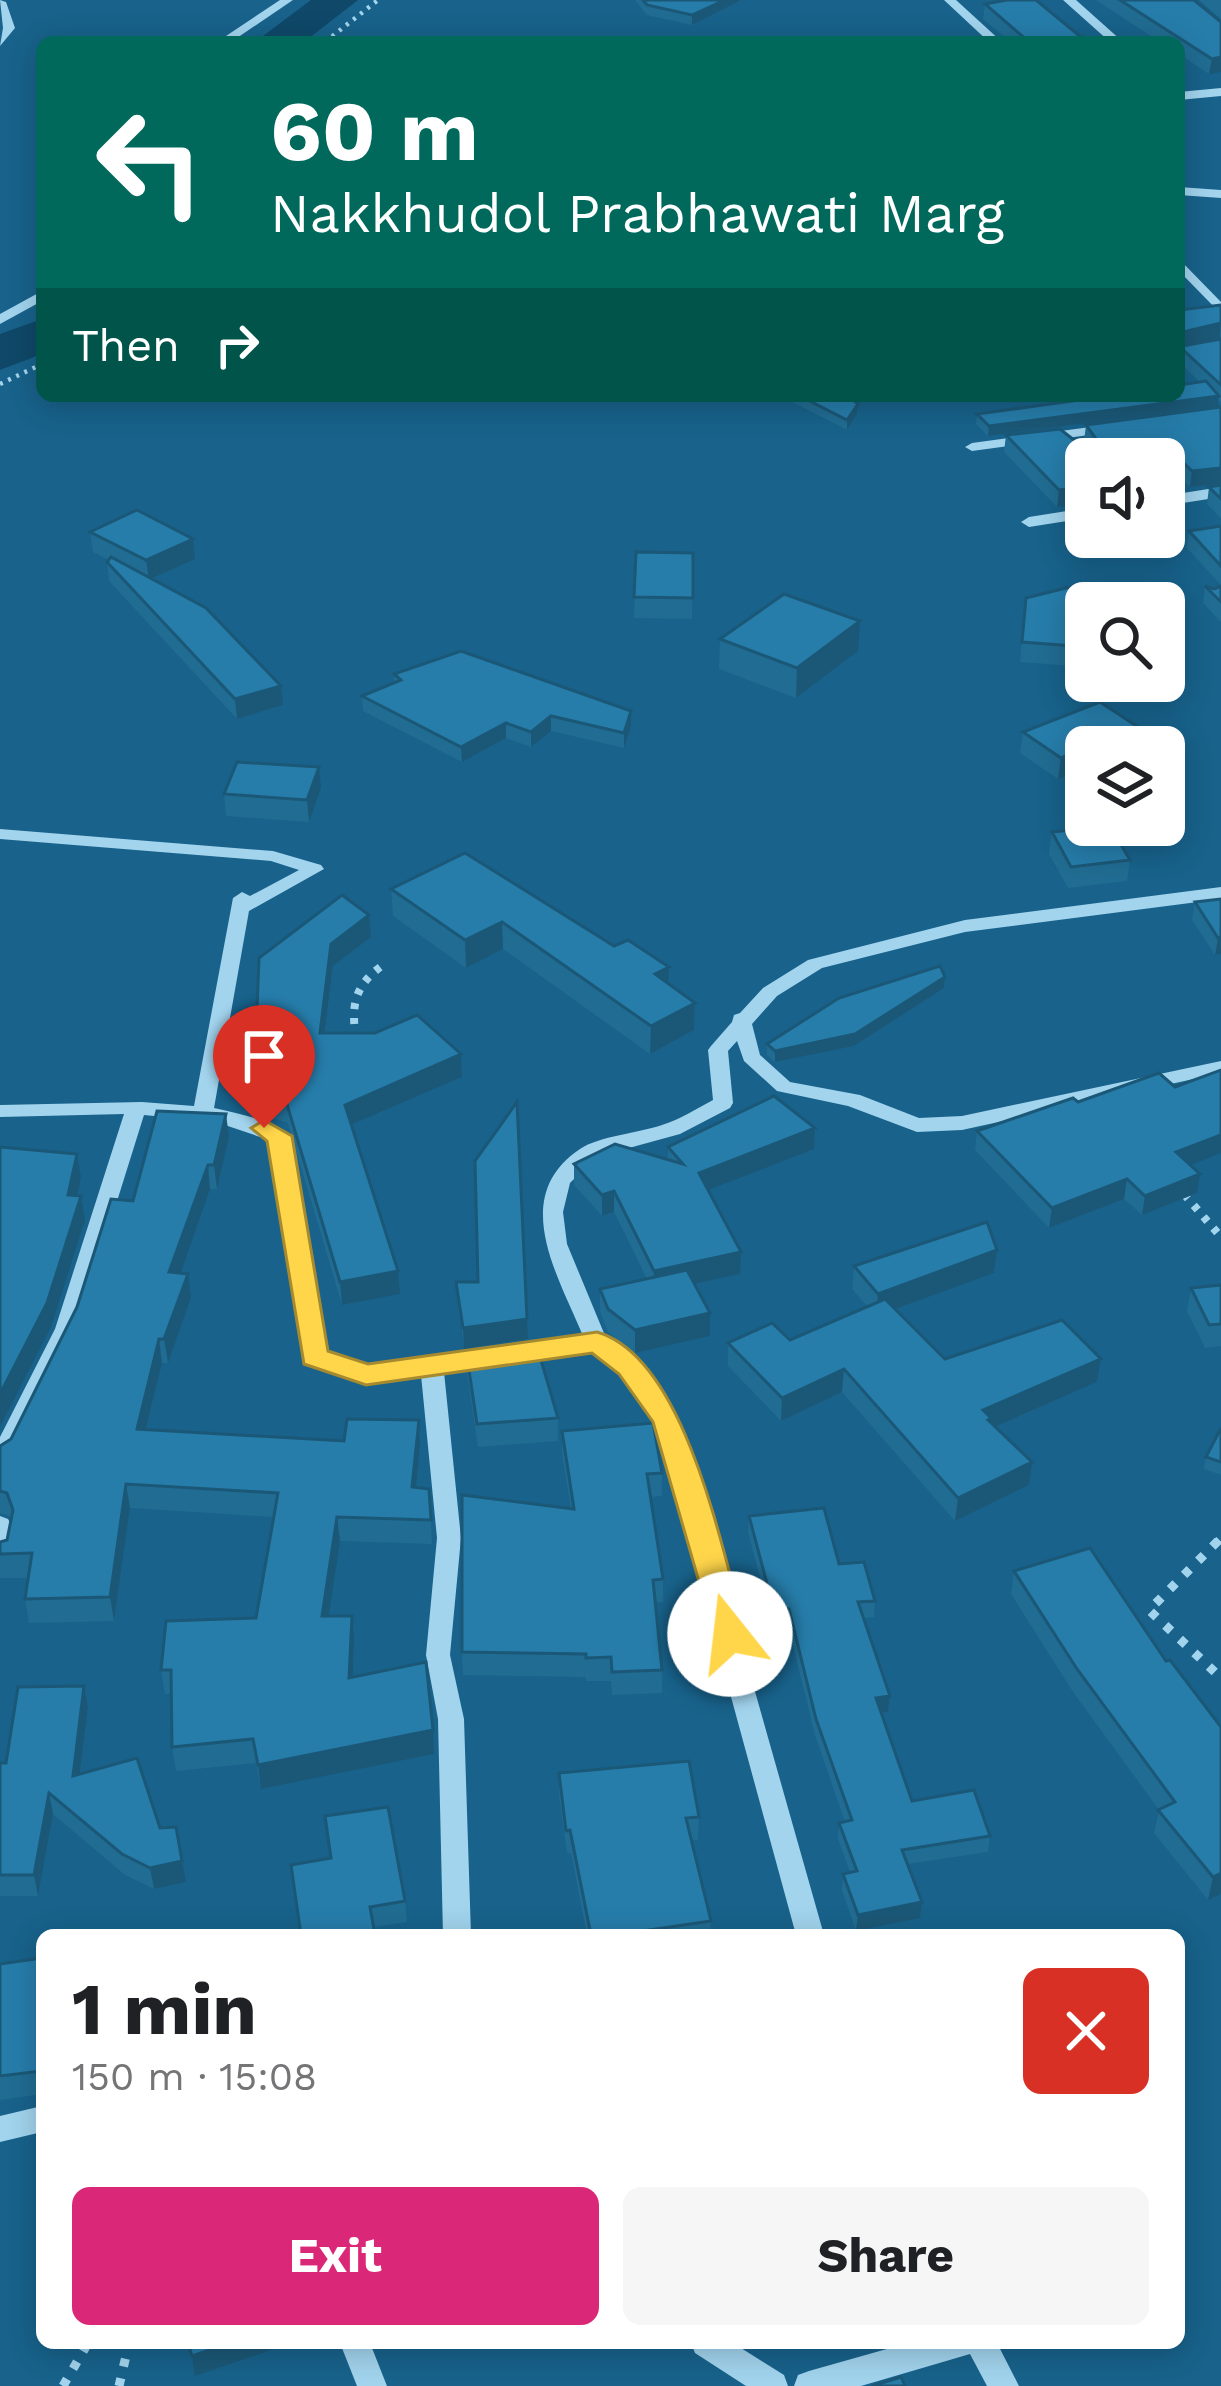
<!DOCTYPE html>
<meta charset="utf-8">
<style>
body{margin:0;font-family:"Work Sans",sans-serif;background:#f6f6f6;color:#202124;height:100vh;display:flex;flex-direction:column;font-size:45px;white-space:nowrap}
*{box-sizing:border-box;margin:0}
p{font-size:39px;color:#757577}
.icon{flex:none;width:66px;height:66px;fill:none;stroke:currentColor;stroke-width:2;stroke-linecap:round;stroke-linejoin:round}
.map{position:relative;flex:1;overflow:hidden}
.panel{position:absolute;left:36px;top:1929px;width:1149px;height:420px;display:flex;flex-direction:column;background:#fff;border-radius:18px;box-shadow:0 6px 30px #0003}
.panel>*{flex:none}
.hud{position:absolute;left:36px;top:36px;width:1149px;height:366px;border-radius:18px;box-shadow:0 6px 30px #0003;background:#00695c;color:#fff;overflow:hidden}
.fabs{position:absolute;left:1065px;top:438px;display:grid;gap:24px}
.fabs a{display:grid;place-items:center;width:120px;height:120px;border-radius:18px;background:#fff;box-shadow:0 6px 30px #0003;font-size:60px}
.pin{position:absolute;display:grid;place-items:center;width:102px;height:102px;color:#fff;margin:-123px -51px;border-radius:50% 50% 50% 0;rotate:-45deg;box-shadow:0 0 12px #0007}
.pin .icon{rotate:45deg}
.me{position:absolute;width:132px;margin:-66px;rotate:344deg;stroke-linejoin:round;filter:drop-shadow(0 0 9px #0008)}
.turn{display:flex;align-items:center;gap:42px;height:252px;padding:0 36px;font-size:54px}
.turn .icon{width:156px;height:156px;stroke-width:2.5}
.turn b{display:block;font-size:84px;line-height:102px}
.then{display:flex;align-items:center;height:114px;padding:0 36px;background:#0003;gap:24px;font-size:45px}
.round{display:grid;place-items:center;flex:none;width:126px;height:126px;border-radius:18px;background:#f6f6f6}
.overview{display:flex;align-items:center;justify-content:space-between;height:204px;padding:0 36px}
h1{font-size:72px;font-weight:700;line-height:90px}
.action{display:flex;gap:24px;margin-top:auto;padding:24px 36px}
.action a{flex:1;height:138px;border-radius:18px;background:#db2777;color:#fff;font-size:48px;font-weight:700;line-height:138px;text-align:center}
.action a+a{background:#f6f6f6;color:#202124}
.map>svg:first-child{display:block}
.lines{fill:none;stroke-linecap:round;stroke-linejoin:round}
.river{fill:#0f4869;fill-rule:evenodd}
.path-far2{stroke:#a2d4ee;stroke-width:4.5;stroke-dasharray:3 6;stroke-linecap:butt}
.path-far1{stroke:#a2d4ee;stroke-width:8;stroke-dasharray:6 9;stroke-linecap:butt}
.path{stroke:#a2d4ee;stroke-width:9;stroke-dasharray:8 12;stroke-linecap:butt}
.minor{fill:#a2d4ee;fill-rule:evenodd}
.wall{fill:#216c92}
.shaded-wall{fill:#1b5877}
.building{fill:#267daa;stroke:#1b5877;stroke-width:3}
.route{fill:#ffd54a;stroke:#a68a30;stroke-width:3}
</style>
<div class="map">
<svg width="1221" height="2386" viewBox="0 0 1221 2386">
<rect width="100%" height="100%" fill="#18628b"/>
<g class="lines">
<g class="river">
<path d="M311 0H358L304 42H255Z"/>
<path d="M42 319V354L0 370V334Z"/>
</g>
<g class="path-far2">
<path d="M325 42 378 0"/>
<path d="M0 384 42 364"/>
</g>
<g class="path-far1">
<path d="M356 1039C351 1005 354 986 383 965"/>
<path d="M1184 1194 1221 1237"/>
<path d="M1215 1544 1221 1538"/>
</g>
<g class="path">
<path d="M1218 1541 1149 1610 1221 1678"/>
<path d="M63 2386 88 2343"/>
<path d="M119 2386 129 2343"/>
</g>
<g class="minor">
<path d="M0 0 6 2 15 28 0 46 3 28Z"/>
<path d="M280 0H293L231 42H217Z"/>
<path d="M944 0H956L1002 42H989Z"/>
<path d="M1063 0H1076L1123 42H1110Z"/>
<path d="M1221 88V96L1179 100V92Z"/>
<path d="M1179 187 1221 190V198L1179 195Z"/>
<path d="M1179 259 1221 302V314L1179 271Z"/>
<path d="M42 291V301L0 324V314Z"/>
<path d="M1113 424 1118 425V431L972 451 965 447 972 443Z"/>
<path d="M1221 487V497L1164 506V496Z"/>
<path d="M1086 508V518L1029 527 1021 522 1029 517Z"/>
<path d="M0 829 273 851 321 865 324 869 249 911 214 1108C239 1114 270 1119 289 1136L324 1351 367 1367 583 1336C559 1277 508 1197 580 1149 599 1136 639 1133 662 1125 679 1120 696 1109 713 1100L708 1050 711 1046 732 1022 734 1015 740 1013 763 988 808 960 965 920 1221 887V899L965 932 822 968 777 996 752 1024 760 1055 790 1082 860 1095 919 1118 962 1116 1221 1061V1073L962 1130 917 1132 848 1106 777 1091 744 1061 737 1041 728 1051 733 1103 730 1108 680 1134 596 1157 570 1183 563 1212 567 1244 606 1338 638 1361 678 1420 824 1935H796L656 1422 622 1373 593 1350 444 1372 461 1538 450 1655 464 1719 471 1935H443L438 1719 426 1655 437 1538 421 1375 366 1383 306 1362 269 1140 216 1122 144 1115 77 1329 12 1460 8 1466 0 1468V1437L55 1329 124 1114 0 1117V1105L142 1102 194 1106 233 898 242 892 250 896 299 870 271 861 0 839Z"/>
<path d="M0 1516 8 1519C15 1530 15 1551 8 1562L0 1565Z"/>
<path d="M42 2106V2132L0 2142V2116Z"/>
<path d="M340 2343H370L387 2386H357Z"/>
<path d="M691 2343H733L784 2375 788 2386H746L695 2353Z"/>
<path d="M908 2343H997L1019 2386H987L970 2354 861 2386H794L798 2375 809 2371Z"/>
</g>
</g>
<g class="wall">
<path d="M635 0H741L692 25 647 15Z"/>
<path d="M1096 0H1194L1221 22 1209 74 1179 54V42H1160Z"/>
<path d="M1199 0H1221V19Z"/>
<path d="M985 4 1087 42H1011L983 19Z"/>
<path d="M1221 305V338L1194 343 1221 339V402L1219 400 1218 406 988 436 976 424 977 414 1200 382 1179 362V310Z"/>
<path d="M781 396H848L858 404 857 414 847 430Z"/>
<path d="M1221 407V484L1190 487 1164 462V459H1086L1057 507 1004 452 1006 435 1088 451 1090 450 1084 441 1086 425Z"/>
<path d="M1221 485V518L1207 504 1209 487Z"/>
<path d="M1221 526V585L1187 548 1189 531Z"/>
<path d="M90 532 195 559 152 579 283 705 237 719 109 581 107 562 109 560 93 552Z"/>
<path d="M636 552 693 553 692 619 634 618Z"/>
<path d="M1205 586 1214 589 1221 586V622L1203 603Z"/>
<path d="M1026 598 1086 603V667L1020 662Z"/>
<path d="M720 639 858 651 796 698 719 669Z"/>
<path d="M394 674 631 711V726L624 748 551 731 531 747 506 738 462 762 363 711 362 696 394 683Z"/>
<path d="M1138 727 1058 779 1020 753 1023 732Z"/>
<path d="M321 788 309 822 226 816 224 794Z"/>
<path d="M1052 832 1130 860 1127 881 1068 888 1049 854Z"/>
<path d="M391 889 614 946 669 967 668 984 695 1003 694 1030 650 1054 503 949 466 968 393 916Z"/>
<path d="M1221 899V954L1215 955 1192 920 1195 902Z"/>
<path d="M371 937 333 966 325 1033 461 1054 462 1077 351 1125 400 1294 342 1305 288 1123 250 1111 247 1089 256 1038 259 958Z"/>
<path d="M944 988 854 1046 775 1062 767 1055V1044Z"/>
<path d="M1221 1070V1153L1190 1165 1197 1193 1142 1215 1124 1199 1049 1228 975 1150 977 1131 1078 1102 1175 1087Z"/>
<path d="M815 1128 814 1149 708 1190 740 1274 694 1284 710 1336 635 1353 608 1332 600 1312V1289L647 1279 614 1212 602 1216 574 1185V1164L668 1159V1147Z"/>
<path d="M229 1137 217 1189H210L181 1273 191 1298 168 1363H162L146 1430 344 1441 419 1420 420 1444 416 1488 429 1489 432 1544 340 1541 328 1616 354 1640 353 1677 434 1754 261 1789 256 1763 176 1771 172 1747 171 1694H165L161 1670 256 1618 274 1517 130 1508 114 1621 29 1623 25 1599 28 1578H0V1542L7 1540 11 1517 0 1513V1446L11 1439 133 1201Z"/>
<path d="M997 1250 994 1273 895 1309 945 1359H1101L1097 1382 995 1427 1029 1485 955 1521 842 1392 781 1421 728 1366V1343L790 1340 867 1306 852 1289 854 1266Z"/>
<path d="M456 1282 528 1339 464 1349Z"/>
<path d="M1221 1285V1346L1205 1348 1187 1311 1191 1288Z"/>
<path d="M466 1350 558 1418V1441L478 1447 467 1373Z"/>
<path d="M1221 1428V1475L1204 1469 1206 1457Z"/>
<path d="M562 1431 662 1473V1496L650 1497 663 1579V1602H656L662 1670V1693L612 1695 611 1681H586V1677L463 1675 462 1652 571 1508 562 1454Z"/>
<path d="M749 1516 839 1564 875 1601 874 1617 863 1618 890 1696 888 1712 881 1713 912 1801 990 1836 988 1852 908 1864 922 1902 920 1918 856 1931 842 1890 843 1874 850 1872 838 1839 839 1823 845 1822 815 1735 788 1625 773 1626 748 1532Z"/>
<path d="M1014 1571 1166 1661 1221 1727V1894L1208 1900 1154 1833 1159 1810 1073 1692 1011 1594Z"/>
<path d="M84 1686 88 1707 80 1774 160 1828 186 1882 154 1889 125 1875 53 1814 38 1896H0V1763H6Z"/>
<path d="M559 1773 699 1817 698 1840H692L711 1921 710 1935H587L571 1853H567L559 1796Z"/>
<path d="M330 1858 405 1901 407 1922 374 1927Z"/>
<path d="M42 1958V2094L0 2100V1964Z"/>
</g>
<g class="shaded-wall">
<path d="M725 0H741L692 25V15Z"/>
<path d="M1221 57V72L1209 74 1212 59Z"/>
<path d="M1221 323 1220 338 1179 346V333Z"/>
<path d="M1219 396 1218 406 988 436 989 426Z"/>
<path d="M858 404 857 414 847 430V420Z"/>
<path d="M1164 444 1162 459H1086L1082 454Z"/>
<path d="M1221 468V484L1190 487 1192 471Z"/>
<path d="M1086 487V503L1057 507 1059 490Z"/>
<path d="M193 539 195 559 149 580 146 560Z"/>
<path d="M860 621 858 651 796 698 797 668Z"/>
<path d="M281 686 283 705 237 719 235 699Z"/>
<path d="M631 711V726L624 748V733Z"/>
<path d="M551 716V731L531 747V732Z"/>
<path d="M506 723V738L462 762 461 747Z"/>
<path d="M1138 727 1136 747H1088Z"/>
<path d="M1086 748V768L1058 779 1061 758Z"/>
<path d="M319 767 321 788 309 822 307 800Z"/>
<path d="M369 915 371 937 333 966 322 1055 320 1033 331 944Z"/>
<path d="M502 922 503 949 466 968 465 940Z"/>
<path d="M1221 937V954L1215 955 1218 938Z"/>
<path d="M669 967 668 995 655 974Z"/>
<path d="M945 977 944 988 854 1046 775 1062V1051Z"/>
<path d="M695 1003 694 1030 650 1054 651 1026Z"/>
<path d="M461 1054 462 1077 346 1127 345 1105Z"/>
<path d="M226 1114 229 1137 217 1189 214 1165Z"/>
<path d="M815 1128 814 1149 698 1194 699 1173Z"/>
<path d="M1221 1135V1153L1173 1172 1176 1152Z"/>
<path d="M77 1154 81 1178 72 1219 68 1195Z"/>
<path d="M208 1165 210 1189 173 1296 169 1272Z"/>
<path d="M1200 1174 1197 1193 1142 1215 1145 1196Z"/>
<path d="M1127 1179 1124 1199 1049 1228 1052 1208Z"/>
<path d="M614 1191V1212L602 1216V1195Z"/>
<path d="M81 1196 85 1220 51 1327 0 1427V1394Z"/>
<path d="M997 1250 994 1273 876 1316 878 1294Z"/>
<path d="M741 1252 740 1274 653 1293 654 1271Z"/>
<path d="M398 1271 400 1294 342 1305 340 1282Z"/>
<path d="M188 1274 191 1298 168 1363 164 1339Z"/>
<path d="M710 1313V1336L635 1353V1330Z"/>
<path d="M527 1319 528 1339 464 1349 463 1328Z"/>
<path d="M159 1339 162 1363 140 1453 137 1429Z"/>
<path d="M1101 1359 1097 1382 990 1429 983 1410Z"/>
<path d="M844 1369 842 1392 781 1421 782 1398Z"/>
<path d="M419 1420 420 1444 414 1511 412 1487Z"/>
<path d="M1032 1462 1029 1485 955 1521 958 1498Z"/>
<path d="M126 1484 130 1508 114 1621 110 1597Z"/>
<path d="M337 1517 340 1541 325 1641 322 1616Z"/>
<path d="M352 1616 354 1640 352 1702 349 1678Z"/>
<path d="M84 1686 88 1707 77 1797 73 1776Z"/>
<path d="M890 1696 888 1712 875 1714 876 1698Z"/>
<path d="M433 1730 434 1754 261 1789 258 1765Z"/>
<path d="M49 1793 53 1814 38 1896 34 1875Z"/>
<path d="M182 1861 186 1882 154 1889 150 1868Z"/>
<path d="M1221 1873V1894L1208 1900 1213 1877Z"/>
<path d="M922 1902 920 1918 856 1931 858 1915Z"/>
<path d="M231 2343H291L195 2376 192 2356Z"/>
</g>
<g class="building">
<path d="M643 0H725L692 15 647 5Z"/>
<path d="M1007 0H1036L1087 42H1029L985 4Z"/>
<path d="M1120 0H1194L1221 22V57L1212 59Z"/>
<path d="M1221 305V323L1179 333V310Z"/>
<path d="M1179 339 1182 346 1221 339V385L1179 346Z"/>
<path d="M1206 381 1219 396 989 426 977 414 1108 396H1179V385Z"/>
<path d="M800 396H848L858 404 847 420Z"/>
<path d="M1221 407V468L1192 471 1164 444 1082 454 1086 459V487L1059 490 1006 435 1060 429 1088 451 1099 443 1086 425Z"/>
<path d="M1221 485V499L1209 487Z"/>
<path d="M137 510 193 539 146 560 90 532Z"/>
<path d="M1221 526V566L1189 531Z"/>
<path d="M636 552 693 553V598L634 597Z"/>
<path d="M111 557 206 608 281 686 235 699 107 562Z"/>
<path d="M1205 586 1214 589 1221 586V602Z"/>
<path d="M1070 587 1088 603H1086V647L1022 642 1026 598Z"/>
<path d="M784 594 860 621 797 668 720 639Z"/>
<path d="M461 651 631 711 624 733 551 716 531 732 506 723 461 747 362 696 401 680 394 674Z"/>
<path d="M1100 702 1138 727 1061 758 1023 732Z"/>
<path d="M237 762 319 767 307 800 224 794Z"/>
<path d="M1110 826 1130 860 1071 867 1052 832Z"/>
<path d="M465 853 614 946 628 940 669 967 655 974 695 1003 651 1026 502 922 465 940 391 889Z"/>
<path d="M342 895 369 915 331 944 320 1033H375L417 1015 461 1054 345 1105 398 1271 340 1282 286 1101 247 1089 256 1038 259 958Z"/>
<path d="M1221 899V937L1218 938 1195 902Z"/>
<path d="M940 966 945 977 855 1034 775 1051 767 1044 839 998Z"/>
<path d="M1221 1070V1135L1176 1152 1200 1174 1145 1196 1127 1179 1052 1208 977 1131 1073 1098 1078 1102 1159 1073 1175 1087Z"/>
<path d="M774 1096 815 1128 699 1173 741 1252 654 1271 614 1191 602 1195 574 1164 615 1144 683 1164 668 1147Z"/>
<path d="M517 1102 527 1319 463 1328 456 1282H478L475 1161Z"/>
<path d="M157 1111 226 1114 214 1165H208L169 1272 188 1274 164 1339H159L137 1429 344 1441 347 1419 419 1420 412 1487 429 1489 431 1520 337 1517 322 1616H352L349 1678 426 1662 433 1730 258 1765 253 1739 172 1747 171 1670H161L166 1621 256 1618 278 1493 126 1484 110 1597 25 1599 32 1553 0 1554V1542L7 1540 13 1510 7 1493 0 1491V1446L11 1439 77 1307 111 1199 133 1201Z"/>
<path d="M0 1147 77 1154 68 1195 81 1196 47 1303 0 1394Z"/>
<path d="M987 1222 997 1250 878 1294 854 1266Z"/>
<path d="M687 1270 710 1313 635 1330 608 1309 600 1289Z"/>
<path d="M1221 1285V1324L1209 1325 1191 1288Z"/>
<path d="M885 1299 945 1359 1062 1320 1101 1359 983 1410 991 1418 988 1420 1032 1462 958 1498 844 1369 782 1398 728 1343 772 1323 790 1340Z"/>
<path d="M536 1343 558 1418 477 1424 466 1350Z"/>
<path d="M653 1423 662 1473 647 1474 663 1579 653 1580 662 1670 612 1672 611 1657 586 1658V1654L462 1652V1495L574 1509 562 1431Z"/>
<path d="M1221 1428V1462L1206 1457Z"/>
<path d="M824 1508 839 1564 864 1562 875 1601 858 1602 890 1696 876 1698 912 1801 974 1790 990 1836 902 1850 922 1902 858 1915 843 1874 857 1871 839 1823 852 1820 816 1719 789 1609 774 1610 749 1516Z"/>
<path d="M1090 1548 1166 1661 1170 1660 1221 1727V1873L1213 1877 1158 1810 1175 1802 1077 1669 1014 1571Z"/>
<path d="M84 1686 73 1776 137 1758 160 1828 176 1827 182 1861 150 1868 122 1854 49 1793 34 1875H0V1763H6L18 1687Z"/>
<path d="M689 1761 699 1817 686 1818 711 1921 615 1935H591L570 1830 566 1831 559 1773Z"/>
<path d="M388 1807 405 1901 370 1907 375 1935H301L291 1865 331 1858 325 1816Z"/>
<path d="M42 1958V2071L0 2076V1964Z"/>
<path d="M188 2343H231L192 2356Z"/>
<path d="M901 2377 905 2386H872Z"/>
</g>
<path class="route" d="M264 1120 292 1136 328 1351 368 1364 597 1332C687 1358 722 1553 746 1634L741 1642 730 1646 719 1642 714 1634 653 1422 619 1374 592 1353 366 1385 304 1364 267 1141 251 1128Z"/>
</svg>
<div class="fabs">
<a><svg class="icon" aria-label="sound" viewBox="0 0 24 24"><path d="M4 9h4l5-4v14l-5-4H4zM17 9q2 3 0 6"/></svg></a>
<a><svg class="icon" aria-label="search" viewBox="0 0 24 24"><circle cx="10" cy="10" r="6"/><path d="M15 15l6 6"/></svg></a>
<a><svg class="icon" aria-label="layers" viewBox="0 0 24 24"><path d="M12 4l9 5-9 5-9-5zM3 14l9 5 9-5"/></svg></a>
</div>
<div class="pin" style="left:264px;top:1128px;background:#d93025"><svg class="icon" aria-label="arrive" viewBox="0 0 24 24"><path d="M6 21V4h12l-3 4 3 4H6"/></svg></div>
<svg class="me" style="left:730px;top:1634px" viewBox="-20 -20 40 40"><circle r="19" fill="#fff"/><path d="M0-13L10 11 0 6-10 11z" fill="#ffd54a"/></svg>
<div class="hud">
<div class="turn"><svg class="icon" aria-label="left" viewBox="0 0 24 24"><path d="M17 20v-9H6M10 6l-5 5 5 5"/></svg><div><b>60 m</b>Nakkhudol Prabhawati Marg</div></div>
<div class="then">Then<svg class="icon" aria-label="right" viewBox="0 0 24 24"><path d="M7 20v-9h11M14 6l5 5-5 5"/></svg></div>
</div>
<section class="panel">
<div class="overview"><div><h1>1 min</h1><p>150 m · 15:08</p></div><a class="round" style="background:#d93025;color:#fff"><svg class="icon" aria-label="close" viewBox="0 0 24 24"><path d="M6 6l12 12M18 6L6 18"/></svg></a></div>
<div class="action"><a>Exit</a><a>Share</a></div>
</section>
</div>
